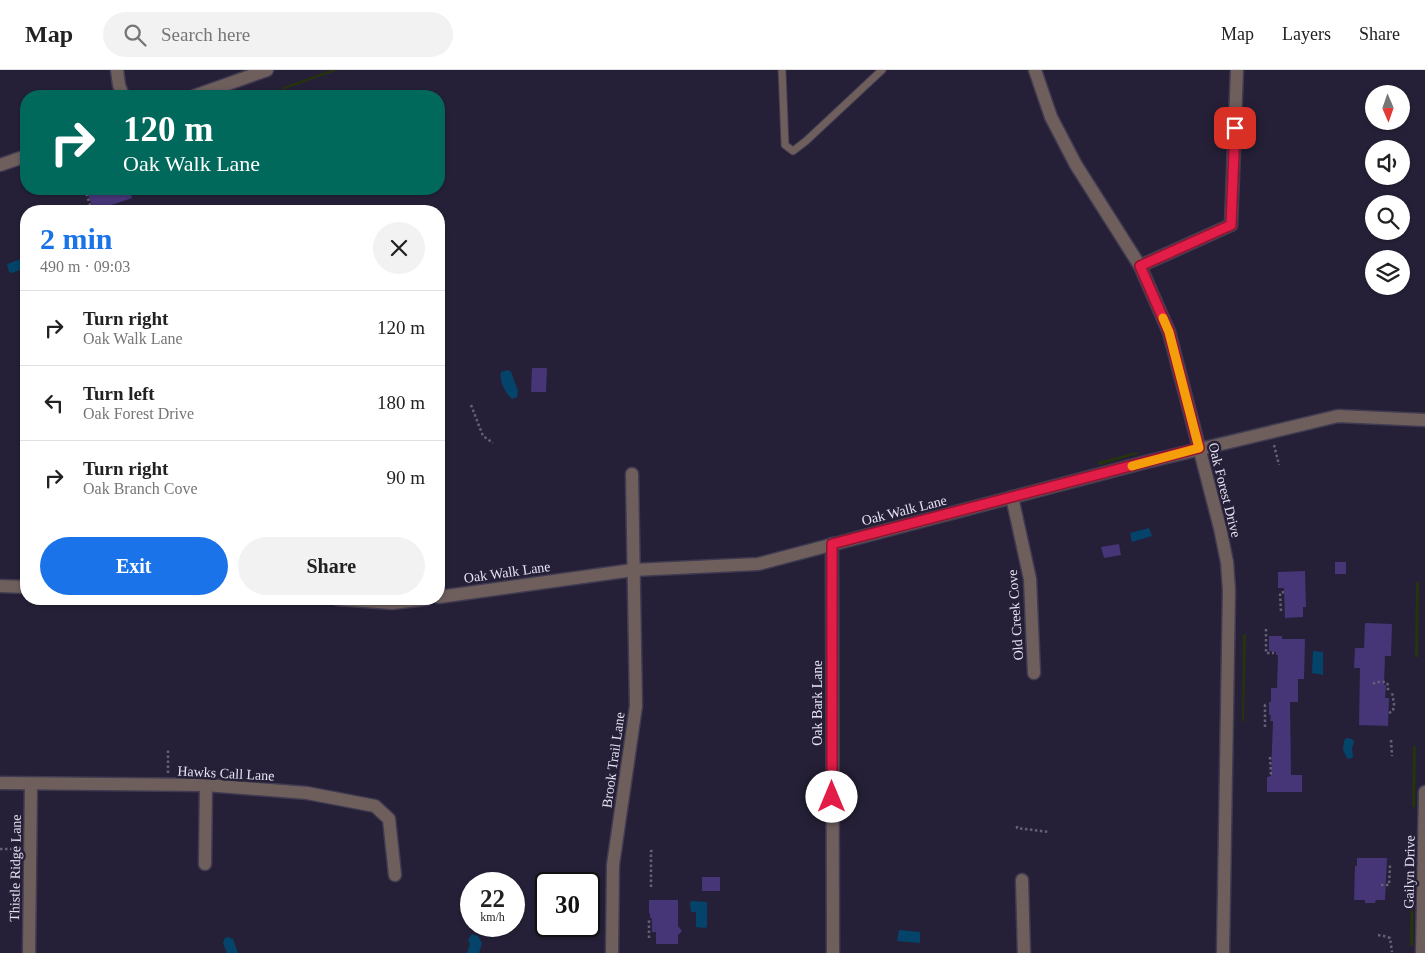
<!DOCTYPE html>
<meta charset="utf-8">
<style>
body{margin:0;font-family:Georgia,serif;background:#f2f2f2;color:#222;height:100vh;display:flex;flex-direction:column;font-size:19px;white-space:nowrap}
*{box-sizing:border-box;margin:0}
p{font-size:16px;color:#767676}
.icon{flex:none;width:28px;height:28px;fill:none;stroke:currentColor;stroke-width:2;stroke-linecap:round;stroke-linejoin:round}
.map{position:relative;flex:1;overflow:hidden}
.drawer{position:absolute;left:20px;top:135px;width:425px;height:400px;display:flex;flex-direction:column;background:#fff;border-radius:20px;box-shadow:0 1px 4px #0004}
.drawer>*{flex:none}
.top-card{position:absolute;left:20px;top:20px;width:425px;height:105px;border-radius:20px;box-shadow:0 1px 4px #0004;background:#00695c;color:#fff;overflow:hidden}
.needle{width:32px;rotate:178deg}
.controls{position:absolute;left:1365px;top:15px;display:grid;gap:10px}
.controls a{display:grid;place-items:center;width:45px;height:45px;border-radius:50%;background:#fff;box-shadow:0 1px 4px #0004;font-size:25px}
.speed{position:absolute;left:460px;top:802px;display:flex;gap:10px;font-size:25px;font-weight:700;text-align:center}
.speed>*{display:grid;place-content:center;width:65px;height:65px;border-radius:50%;background:#fff;box-shadow:0 1px 4px #0004;line-height:1}
.speed small{font-size:12px;font-weight:400}
.speed .limit{border:2px solid #111;border-radius:8px;background:#fff;color:#111}
.pin{position:absolute;display:grid;place-items:center;width:42px;height:42px;color:#fff;margin:-21px;border-radius:10px;box-shadow:0 2px 8px #0006}
.me{position:absolute;width:55px;margin:-28px;rotate:0deg;stroke-linejoin:round;filter:drop-shadow(0 0 4px #0008)}
.turn{display:flex;align-items:center;gap:18px;height:105px;padding:0 20px;font-size:22px}
.turn .icon{width:65px;height:65px;stroke-width:2.5}
.turn b{display:block;font-size:35px;line-height:42px}
.round{display:grid;place-items:center;flex:none;width:52px;height:52px;border-radius:26px;background:#f2f2f2}
.summary{display:flex;align-items:center;justify-content:space-between;height:85px;padding:0 20px}
h1{font-size:30px;font-weight:700;line-height:38px;color:#1a73e8}
.button{display:flex;gap:10px;margin-top:auto;padding:10px 20px}
.button a{flex:1;height:58px;border-radius:30px;background:#1a73e8;color:#fff;font-size:20px;font-weight:700;line-height:58px;text-align:center}
.button a+a{background:#f2f2f2;color:#222}
ul{padding:0;list-style:none}
li{display:flex;align-items:center;gap:15px;height:75px;padding:0 20px;border-top:1px solid #e0e0e0}
li div{flex:1}
li b{display:block;font-size:19px}
li em{font-style:normal}
header{display:flex;align-items:center;gap:30px;box-sizing:border-box;height:70px;padding:0 25px;background:#fff;border-bottom:1px solid #e0e0e0}
header strong{font-size:24px}
nav{display:flex;gap:28px;margin-inline-start:auto;font-size:18px}
.search{width:350px;height:45px;background:#f2f2f2;display:flex;align-items:center;gap:12px;box-sizing:border-box;padding:0 18px;border-radius:28px;color:#767676;font-size:19px}
.map>svg:first-child{display:block}
.green{fill:#25340b}
.water{fill:#04446b}
.building{fill:#463577}
.lines{fill:none;stroke-linecap:round;stroke-linejoin:round}
.service-casing{stroke:#403b51;stroke-width:9}
.minor-casing{stroke:#403b51;stroke-width:15}
.tertiary-casing{stroke:#403b51;stroke-width:15}
.path{stroke:#646075;stroke-width:2.5;stroke-dasharray:2.5 2.5;stroke-linecap:butt}
.service{stroke:#6e5f5d;stroke-width:7}
.minor{stroke:#6e5f5d;stroke-width:12}
.tertiary{stroke:#6e5f5d;stroke-width:12}
.route-casing{stroke:#92132f;stroke-width:12}
.route{stroke:#e11d48;stroke-width:9}
.slow{stroke:#f59e0b;stroke-width:9}
.labels{text-anchor:middle;stroke-width:5;stroke-linejoin:round;paint-order:stroke}
.street-label{font-size:14px;fill:#e5e2f2;stroke:#252037}
</style>
<header>
<strong>Map</strong>
<div class="search"><svg class="icon" aria-label="search" viewBox="0 0 24 24"><circle cx="10" cy="10" r="6"/><path d="M15 15l6 6"/></svg>Search here</div>
<nav><a>Map</a><a>Layers</a><a>Share</a></nav>
</header>
<div class="map">
<svg width="1425" height="883" viewBox="0 0 1425 883">
<rect width="100%" height="100%" fill="#252037"/>
<g class="green">
<path d="M331 0H338L282 20 281 18Z"/>
<path d="M1137 382 1138 384 1099 395 1098 392Z"/>
<path d="M1416 512H1419L1418 587H1415Z"/>
<path d="M1243 565H1246L1244 651 1242 652Z"/>
<path d="M1413 676H1416L1415 737H1412Z"/>
<path d="M1411 801H1414L1413 876H1410Z"/>
</g>
<g class="water">
<path d="M24 188 26 190V198L11 203 9 202 7 194Z"/>
<path d="M508 300 511 302 518 321 517 327 512 329C506 324 499 312 501 302Z"/>
<path d="M1149 458 1152 466 1132 472 1130 463Z"/>
<path d="M1313 581 1323 582V605L1312 603Z"/>
<path d="M1346 668 1352 669 1354 672 1352 679 1353 687 1350 689 1347 688 1343 680 1344 671Z"/>
<path d="M691 831 707 832V856L706 858 696 857V842H691L690 833Z"/>
<path d="M899 860 920 862V873L897 871Z"/>
<path d="M472 864 478 866 482 873 479 883H467L470 874 468 870Z"/>
<path d="M228 867 233 869 238 883H227L223 873 225 868Z"/>
</g>
<g class="building">
<path d="M86 119H102L103 122 112 119H129L132 128 94 141Z"/>
<path d="M532 298H547L546 322H531Z"/>
<path d="M1119 474 1121 485 1104 488 1101 477Z"/>
<rect x="1335" y="492" width="11" height="12"/>
<path d="M1305 501 1306 537H1303V547L1285 548 1284 518H1278V502Z"/>
<path d="M1365 553 1392 554 1391 586H1385L1384 615H1386L1385 628H1389L1388 656 1359 655 1360 598H1354L1355 578H1364Z"/>
<path d="M1269 566H1282V569H1305L1304 609H1298V632H1290L1291 705H1302V722H1267V707L1271 706 1273 651H1270L1271 645H1269V632H1271V618H1277L1278 585H1276V582L1269 581Z"/>
<path d="M1357 788H1387L1385 830H1376L1375 833H1365V830H1354L1355 796H1357Z"/>
<rect x="702" y="807" width="18" height="14"/>
<path d="M649 830H678V856L682 861 678 865V874H656V862H652V848H650V844L649 843Z"/>
</g>
<g class="lines">
<defs>
<path id="service" d="M782 0 785 75 793 81 806 71 882 0"/>
<g id="minor">
<path d="M117 0 119 15 123 26"/>
<path d="M1035 0 1051 47 1076 95 1140 196 1169 262 1220 458 1227 492 1229 520 1223 883"/>
<path d="M1140 196 1231 155 1237 0"/>
<path d="M1012 427 1030 509 1034 603"/>
<path d="M832 474 833 883"/>
<path d="M0 516 26 517"/>
<path d="M439 527 633 500 758 494 1146 392 1338 346 1425 350"/>
<path d="M338 529 392 533 426 529"/>
<path d="M0 713 206 715 307 723 375 736 389 749 395 805"/>
<path d="M205 794 206 715"/>
<path d="M1022 810 1024 883"/>
<path d="M29 883 31 714"/>
<path d="M612 883 613 795 636 636 632 404"/>
<path d="M1422 883 1425 722"/>
</g>
<g id="tertiary">
<path d="M194 26 267 0"/>
<path d="M0 95 26 86"/>
</g>
</defs>
<use href="#service" class="service-casing"/>
<use href="#minor" class="minor-casing"/>
<use href="#tertiary" class="tertiary-casing"/>
<g class="path">
<path d="M85 119 92 141"/>
<path d="M471 335 483 366 493 373"/>
<path d="M1274 375 1279 395"/>
<path d="M1281 541 1280 523 1284 522"/>
<path d="M1266 559V583H1274"/>
<path d="M1373 614 1376 612H1386L1388 615V622"/>
<path d="M1389 643 1393 641 1394 634 1392 622"/>
<path d="M1265 657V635H1267"/>
<path d="M1391 670 1392 686"/>
<path d="M1270 687 1271 705"/>
<path d="M168 703V680"/>
<path d="M1017 756V758L1049 762"/>
<path d="M0 779H18"/>
<path d="M1381 815H1389L1390 795"/>
<path d="M651 817V781H653"/>
<path d="M589 847 600 848"/>
<path d="M1378 865 1384 866 1390 868 1392 882"/>
<path d="M649 868V850L651 851"/>
</g>
<use href="#service" class="service"/>
<use href="#minor" class="minor"/>
<use href="#tertiary" class="tertiary"/>
</g>
<g class="lines">
<defs>
<path id="route" d="M832 727V474L1199 378 1169 262 1140 196 1231 155 1235 58"/>
</defs>
<use href="#route" class="route-casing"/>
<use href="#route" class="route"/>
<path class="slow" d="M1132 396 1199 378 1169 262 1163 248"/>
</g>
<g class="labels">
<g class="street-label">
<text transform="translate(1225 420) rotate(76)" y="5">Oak Forest Drive</text>
<text transform="translate(904 440) rotate(-14)" y="5">Oak Walk Lane</text>
<text transform="translate(507 502) rotate(-8)" y="5">Oak Walk Lane</text>
<text transform="translate(1015 545) rotate(-94)" y="5">Old Creek Cove</text>
<text transform="translate(817 633) rotate(-90)" y="5">Oak Bark Lane</text>
<text transform="translate(613 690) rotate(-82)" y="5">Brook Trail Lane</text>
<text transform="translate(226 703) rotate(3)" y="5">Hawks Call Lane</text>
<text transform="translate(15 798) rotate(-89)" y="5">Thistle Ridge Lane</text>
<text transform="translate(1409 802) rotate(-89)" y="5">Gailyn Drive</text>
</g>
</g>
</svg>
<div class="controls">
<a><svg class="needle" viewBox="-14 -14 28 28"><path d="M0-13l5 13h-10z" fill="#e53935"/><path d="M0 13l5-13h-10z" fill="#767676"/></svg></a>
<a><svg class="icon" aria-label="sound" viewBox="0 0 24 24"><path d="M4 9h4l5-4v14l-5-4H4zM17 9q2 3 0 6"/></svg></a>
<a><svg class="icon" aria-label="search" viewBox="0 0 24 24"><circle cx="10" cy="10" r="6"/><path d="M15 15l6 6"/></svg></a>
<a><svg class="icon" aria-label="layers" viewBox="0 0 24 24"><path d="M12 4l9 5-9 5-9-5zM3 14l9 5 9-5"/></svg></a>
</div>
<div class="speed"><div>22<small>km/h</small></div><div class="limit">30</div></div>
<div class="pin" style="left:1235px;top:58px;background:#d93025"><svg class="icon" aria-label="arrive" viewBox="0 0 24 24"><path d="M6 21V4h12l-3 4 3 4H6"/></svg></div>
<svg class="me" style="left:832px;top:727px" viewBox="-20 -20 40 40"><circle r="19" fill="#fff"/><path d="M0-13L10 11 0 6-10 11z" fill="#e11d48"/></svg>
<div class="top-card">
<div class="turn"><svg class="icon" aria-label="right" viewBox="0 0 24 24"><path d="M7 20v-9h11M14 6l5 5-5 5"/></svg><div><b>120 m</b>Oak Walk Lane</div></div>
</div>
<section class="drawer">
<div class="summary"><div><h1>2 min</h1><p>490 m · 09:03</p></div><a class="round"><svg class="icon" aria-label="close" viewBox="0 0 24 24"><path d="M6 6l12 12M18 6L6 18"/></svg></a></div>
<ul>
<li><svg class="icon" aria-label="right" viewBox="0 0 24 24"><path d="M7 20v-9h11M14 6l5 5-5 5"/></svg><div><b>Turn right</b><p>Oak Walk Lane</p></div><em>120 m</em></li>
<li><svg class="icon" aria-label="left" viewBox="0 0 24 24"><path d="M17 20v-9H6M10 6l-5 5 5 5"/></svg><div><b>Turn left</b><p>Oak Forest Drive</p></div><em>180 m</em></li>
<li><svg class="icon" aria-label="right" viewBox="0 0 24 24"><path d="M7 20v-9h11M14 6l5 5-5 5"/></svg><div><b>Turn right</b><p>Oak Branch Cove</p></div><em>90 m</em></li>
</ul>
<div class="button"><a>Exit</a><a>Share</a></div>
</section>
</div>
